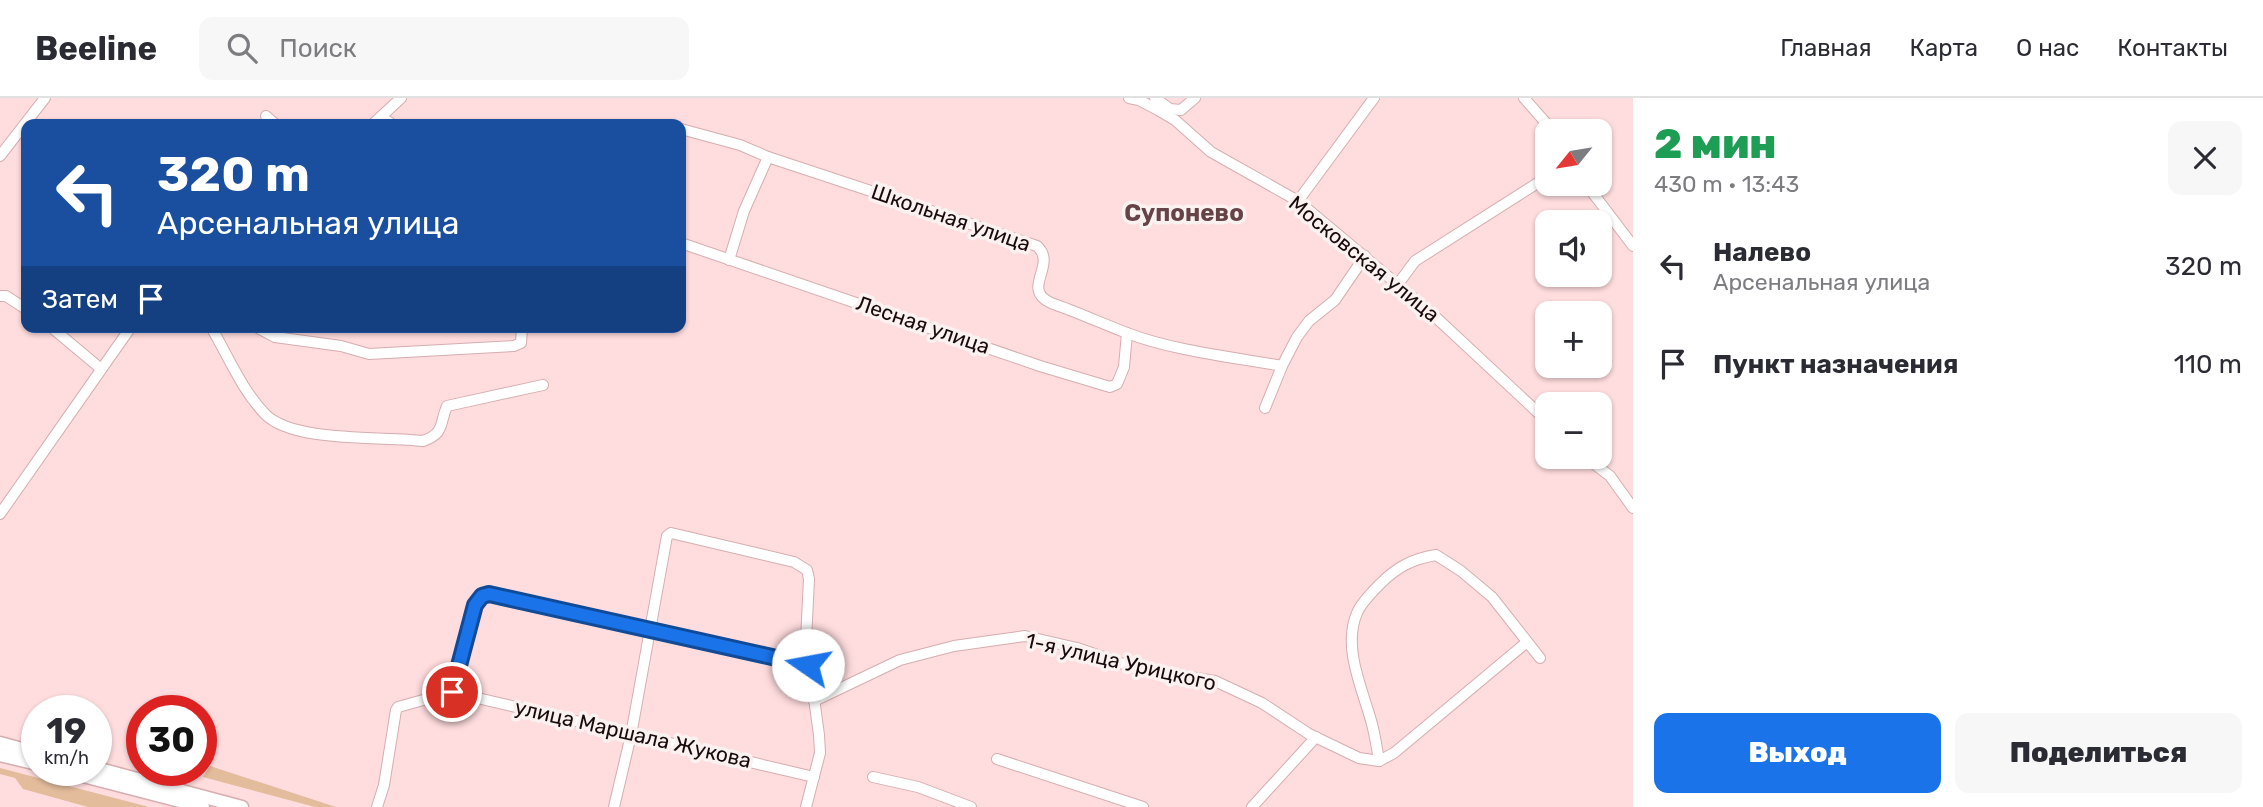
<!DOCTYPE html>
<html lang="ru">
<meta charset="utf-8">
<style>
body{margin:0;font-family:Rubik,sans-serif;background:#f7f7f7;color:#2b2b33;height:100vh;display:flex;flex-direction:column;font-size:26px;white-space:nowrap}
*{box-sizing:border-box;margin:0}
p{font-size:23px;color:#7c7c81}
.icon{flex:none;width:38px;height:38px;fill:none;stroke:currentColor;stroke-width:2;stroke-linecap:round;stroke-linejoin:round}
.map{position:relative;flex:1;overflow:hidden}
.details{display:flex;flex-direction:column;background:#fff;width:630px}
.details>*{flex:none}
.hud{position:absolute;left:21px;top:21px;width:665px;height:214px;border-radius:14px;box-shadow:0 2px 5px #0004;background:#1a4fa0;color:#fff;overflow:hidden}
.needle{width:46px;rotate:240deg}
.buttons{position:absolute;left:1535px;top:21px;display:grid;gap:14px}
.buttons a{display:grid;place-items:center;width:77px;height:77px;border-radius:14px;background:#fff;box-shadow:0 2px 5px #0004;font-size:35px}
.speed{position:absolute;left:21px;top:597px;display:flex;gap:14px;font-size:35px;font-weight:700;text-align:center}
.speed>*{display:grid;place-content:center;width:91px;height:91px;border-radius:50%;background:#fff;box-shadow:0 2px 5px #0004;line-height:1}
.speed small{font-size:18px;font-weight:400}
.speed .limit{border:10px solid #d22;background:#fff;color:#111}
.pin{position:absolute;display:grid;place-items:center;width:60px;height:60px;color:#fff;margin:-30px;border:4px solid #fff;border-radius:50%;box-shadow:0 2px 7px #0007}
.me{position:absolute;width:77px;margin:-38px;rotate:282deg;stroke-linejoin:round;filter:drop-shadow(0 0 5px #0008)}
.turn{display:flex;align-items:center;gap:24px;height:147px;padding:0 21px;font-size:32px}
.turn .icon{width:91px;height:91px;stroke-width:2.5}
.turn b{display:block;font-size:49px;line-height:60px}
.then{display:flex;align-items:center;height:66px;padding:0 21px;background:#0003;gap:14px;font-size:26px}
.round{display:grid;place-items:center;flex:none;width:74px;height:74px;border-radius:14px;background:#f7f7f7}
.headline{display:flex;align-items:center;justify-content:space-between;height:119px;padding:0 21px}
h1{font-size:42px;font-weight:800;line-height:52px;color:#1e9e55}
.button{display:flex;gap:14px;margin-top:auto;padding:14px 21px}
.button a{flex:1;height:80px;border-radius:14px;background:#1a73e8;color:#fff;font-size:28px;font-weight:800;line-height:80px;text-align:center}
.button a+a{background:#f7f7f7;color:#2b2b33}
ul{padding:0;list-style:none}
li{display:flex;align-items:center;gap:21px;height:98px;padding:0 21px}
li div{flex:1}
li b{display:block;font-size:26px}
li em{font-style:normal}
header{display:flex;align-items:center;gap:42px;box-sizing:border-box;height:98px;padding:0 35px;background:#fff;border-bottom:2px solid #e1e1e2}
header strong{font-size:33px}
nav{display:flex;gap:38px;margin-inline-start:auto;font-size:24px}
.search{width:490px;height:63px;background:#f7f7f7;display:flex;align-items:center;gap:18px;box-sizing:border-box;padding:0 24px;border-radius:14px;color:#7c7c81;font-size:26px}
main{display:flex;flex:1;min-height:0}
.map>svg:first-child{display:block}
.green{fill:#e3bc9b}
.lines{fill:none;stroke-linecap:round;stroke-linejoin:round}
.minor-casing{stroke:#d6adb0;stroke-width:12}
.major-casing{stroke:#d6adb0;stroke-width:15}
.minor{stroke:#fff;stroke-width:10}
.major{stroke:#fff;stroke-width:12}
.route-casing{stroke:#114b97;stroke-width:18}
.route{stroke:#1a73e8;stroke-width:12}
.labels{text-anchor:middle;stroke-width:7;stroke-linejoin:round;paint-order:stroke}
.street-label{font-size:21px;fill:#190b0d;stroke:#faf1f1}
.quarter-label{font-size:24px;font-weight:bold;fill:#664346;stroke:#faf1f1}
</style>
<header>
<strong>Beeline</strong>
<div class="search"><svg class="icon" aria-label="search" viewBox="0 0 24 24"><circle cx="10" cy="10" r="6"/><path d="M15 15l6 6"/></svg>Поиск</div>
<nav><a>Главная</a><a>Карта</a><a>О нас</a><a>Контакты</a></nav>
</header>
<main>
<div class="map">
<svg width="1633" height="709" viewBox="0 0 1633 709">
<rect width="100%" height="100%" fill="#ffdcde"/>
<g class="green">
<path d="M210 668 336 709H315L203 679Z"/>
<path d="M0 670 149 709H88L23 691 15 680 0 676Z"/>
</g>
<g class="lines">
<defs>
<g id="minor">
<path d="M1129 0 1139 2 1158 12 1175 22 1211 54 1298 103 1428 212 1547 323"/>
<path d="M1155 0 1170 11 1181 12 1195 0"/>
<path d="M1524 0 1553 33"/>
<path d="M266 18 275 26"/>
<path d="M381 19 392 26"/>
<path d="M373 26 401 0"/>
<path d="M681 31 740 47 768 59 1037 148C1058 167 1020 191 1051 205 1077 214 1101 225 1127 235 1174 253 1232 259 1282 268L1297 239 1309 223 1335 202 1365 158"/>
<path d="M0 58 45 0"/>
<path d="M1586 86 1633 148"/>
<path d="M1298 103 1374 0"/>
<path d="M681 145 1040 268 1110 289 1117 286 1124 269 1127 235"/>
<path d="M729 162 744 113 768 59"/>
<path d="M1398 186 1415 163 1547 79"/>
<path d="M0 198H6L26 211"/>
<path d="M51 229 100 270"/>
<path d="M211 229C228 258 242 292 265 316 293 345 383 338 423 343 445 335 439 327 447 308L543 287"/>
<path d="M256 229 275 239 341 248 369 256 514 248 521 245 522 229"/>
<path d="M1265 310 1282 268"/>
<path d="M1585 359 1610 378 1633 410"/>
<path d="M0 416 131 229"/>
<path d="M452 594 814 679"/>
<path d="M814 603 900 562 954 548 1025 538 1077 550 1135 570 1215 583 1262 605 1309 636 1359 660 1379 663"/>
<path d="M997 661 1143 709"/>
<path d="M1379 663C1377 650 1375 638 1372 626 1363 592 1342 550 1357 515 1361 505 1372 494 1380 486 1397 469 1412 461 1436 457L1461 473 1492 499 1540 560"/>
<path d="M1379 663 1394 655 1527 544"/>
<path d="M873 679 918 689 971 709"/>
<path d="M377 709 384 687 396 612 398 609 452 594 475 507 482 498 489 496 809 567"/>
<path d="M614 709 631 637 667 438 671 435 794 464 807 472 809 481 806 542 819 637 820 655 806 709"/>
<path d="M1252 709 1316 639"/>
</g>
<g id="major">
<path d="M0 645 37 655"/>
<path d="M0 657 37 666"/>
<path d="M96 670 242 709"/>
<path d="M60 672 203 709"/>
</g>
</defs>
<use href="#minor" class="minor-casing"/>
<use href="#major" class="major-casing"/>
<use href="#minor" class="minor"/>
<use href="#major" class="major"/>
</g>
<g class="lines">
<defs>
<path id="route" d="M452 594 475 507 482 498 489 496 808 567"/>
</defs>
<use href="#route" class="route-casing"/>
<use href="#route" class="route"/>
</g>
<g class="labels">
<g class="street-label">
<text transform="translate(951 120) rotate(19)" y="7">Школьная улица</text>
<text transform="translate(1364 161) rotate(39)" y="7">Московская улица</text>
<text transform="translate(923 227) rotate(19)" y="7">Лесная улица</text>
<text transform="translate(1121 564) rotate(13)" y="7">1-я улица Урицкого</text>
<text transform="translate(633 636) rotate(13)" y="7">улица Маршала Жукова</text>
</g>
<g class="quarter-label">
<text x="1184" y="123">Супонево</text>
</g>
</g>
</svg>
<div class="buttons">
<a><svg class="needle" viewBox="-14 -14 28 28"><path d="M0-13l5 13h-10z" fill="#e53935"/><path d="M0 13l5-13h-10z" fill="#7c7c81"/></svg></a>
<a><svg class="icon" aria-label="sound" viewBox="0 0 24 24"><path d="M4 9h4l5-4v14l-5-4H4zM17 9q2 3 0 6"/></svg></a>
<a>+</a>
<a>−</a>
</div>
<div class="speed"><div>19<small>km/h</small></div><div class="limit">30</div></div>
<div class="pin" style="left:452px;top:594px;background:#d93025"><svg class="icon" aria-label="arrive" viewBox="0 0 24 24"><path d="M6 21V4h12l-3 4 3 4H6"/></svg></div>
<svg class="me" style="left:808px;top:567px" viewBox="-20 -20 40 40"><circle r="19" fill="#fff"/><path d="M0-13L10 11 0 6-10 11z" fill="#1a73e8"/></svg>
<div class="hud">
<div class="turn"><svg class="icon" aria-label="left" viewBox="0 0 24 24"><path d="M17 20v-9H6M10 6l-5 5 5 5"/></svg><div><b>320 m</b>Арсенальная улица</div></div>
<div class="then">Затем<svg class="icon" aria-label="arrive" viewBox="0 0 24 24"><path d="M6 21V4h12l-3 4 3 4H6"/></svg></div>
</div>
</div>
<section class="details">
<div class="headline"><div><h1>2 мин</h1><p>430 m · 13:43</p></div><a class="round"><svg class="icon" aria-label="close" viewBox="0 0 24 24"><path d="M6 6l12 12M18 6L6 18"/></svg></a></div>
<ul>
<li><svg class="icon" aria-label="left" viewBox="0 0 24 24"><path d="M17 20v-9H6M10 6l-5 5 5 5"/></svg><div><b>Налево</b><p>Арсенальная улица</p></div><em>320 m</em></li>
<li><svg class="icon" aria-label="arrive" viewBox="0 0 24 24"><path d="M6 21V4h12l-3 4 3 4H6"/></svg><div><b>Пункт назначения</b></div><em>110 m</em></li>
</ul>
<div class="button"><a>Выход</a><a>Поделиться</a></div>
</section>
</main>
